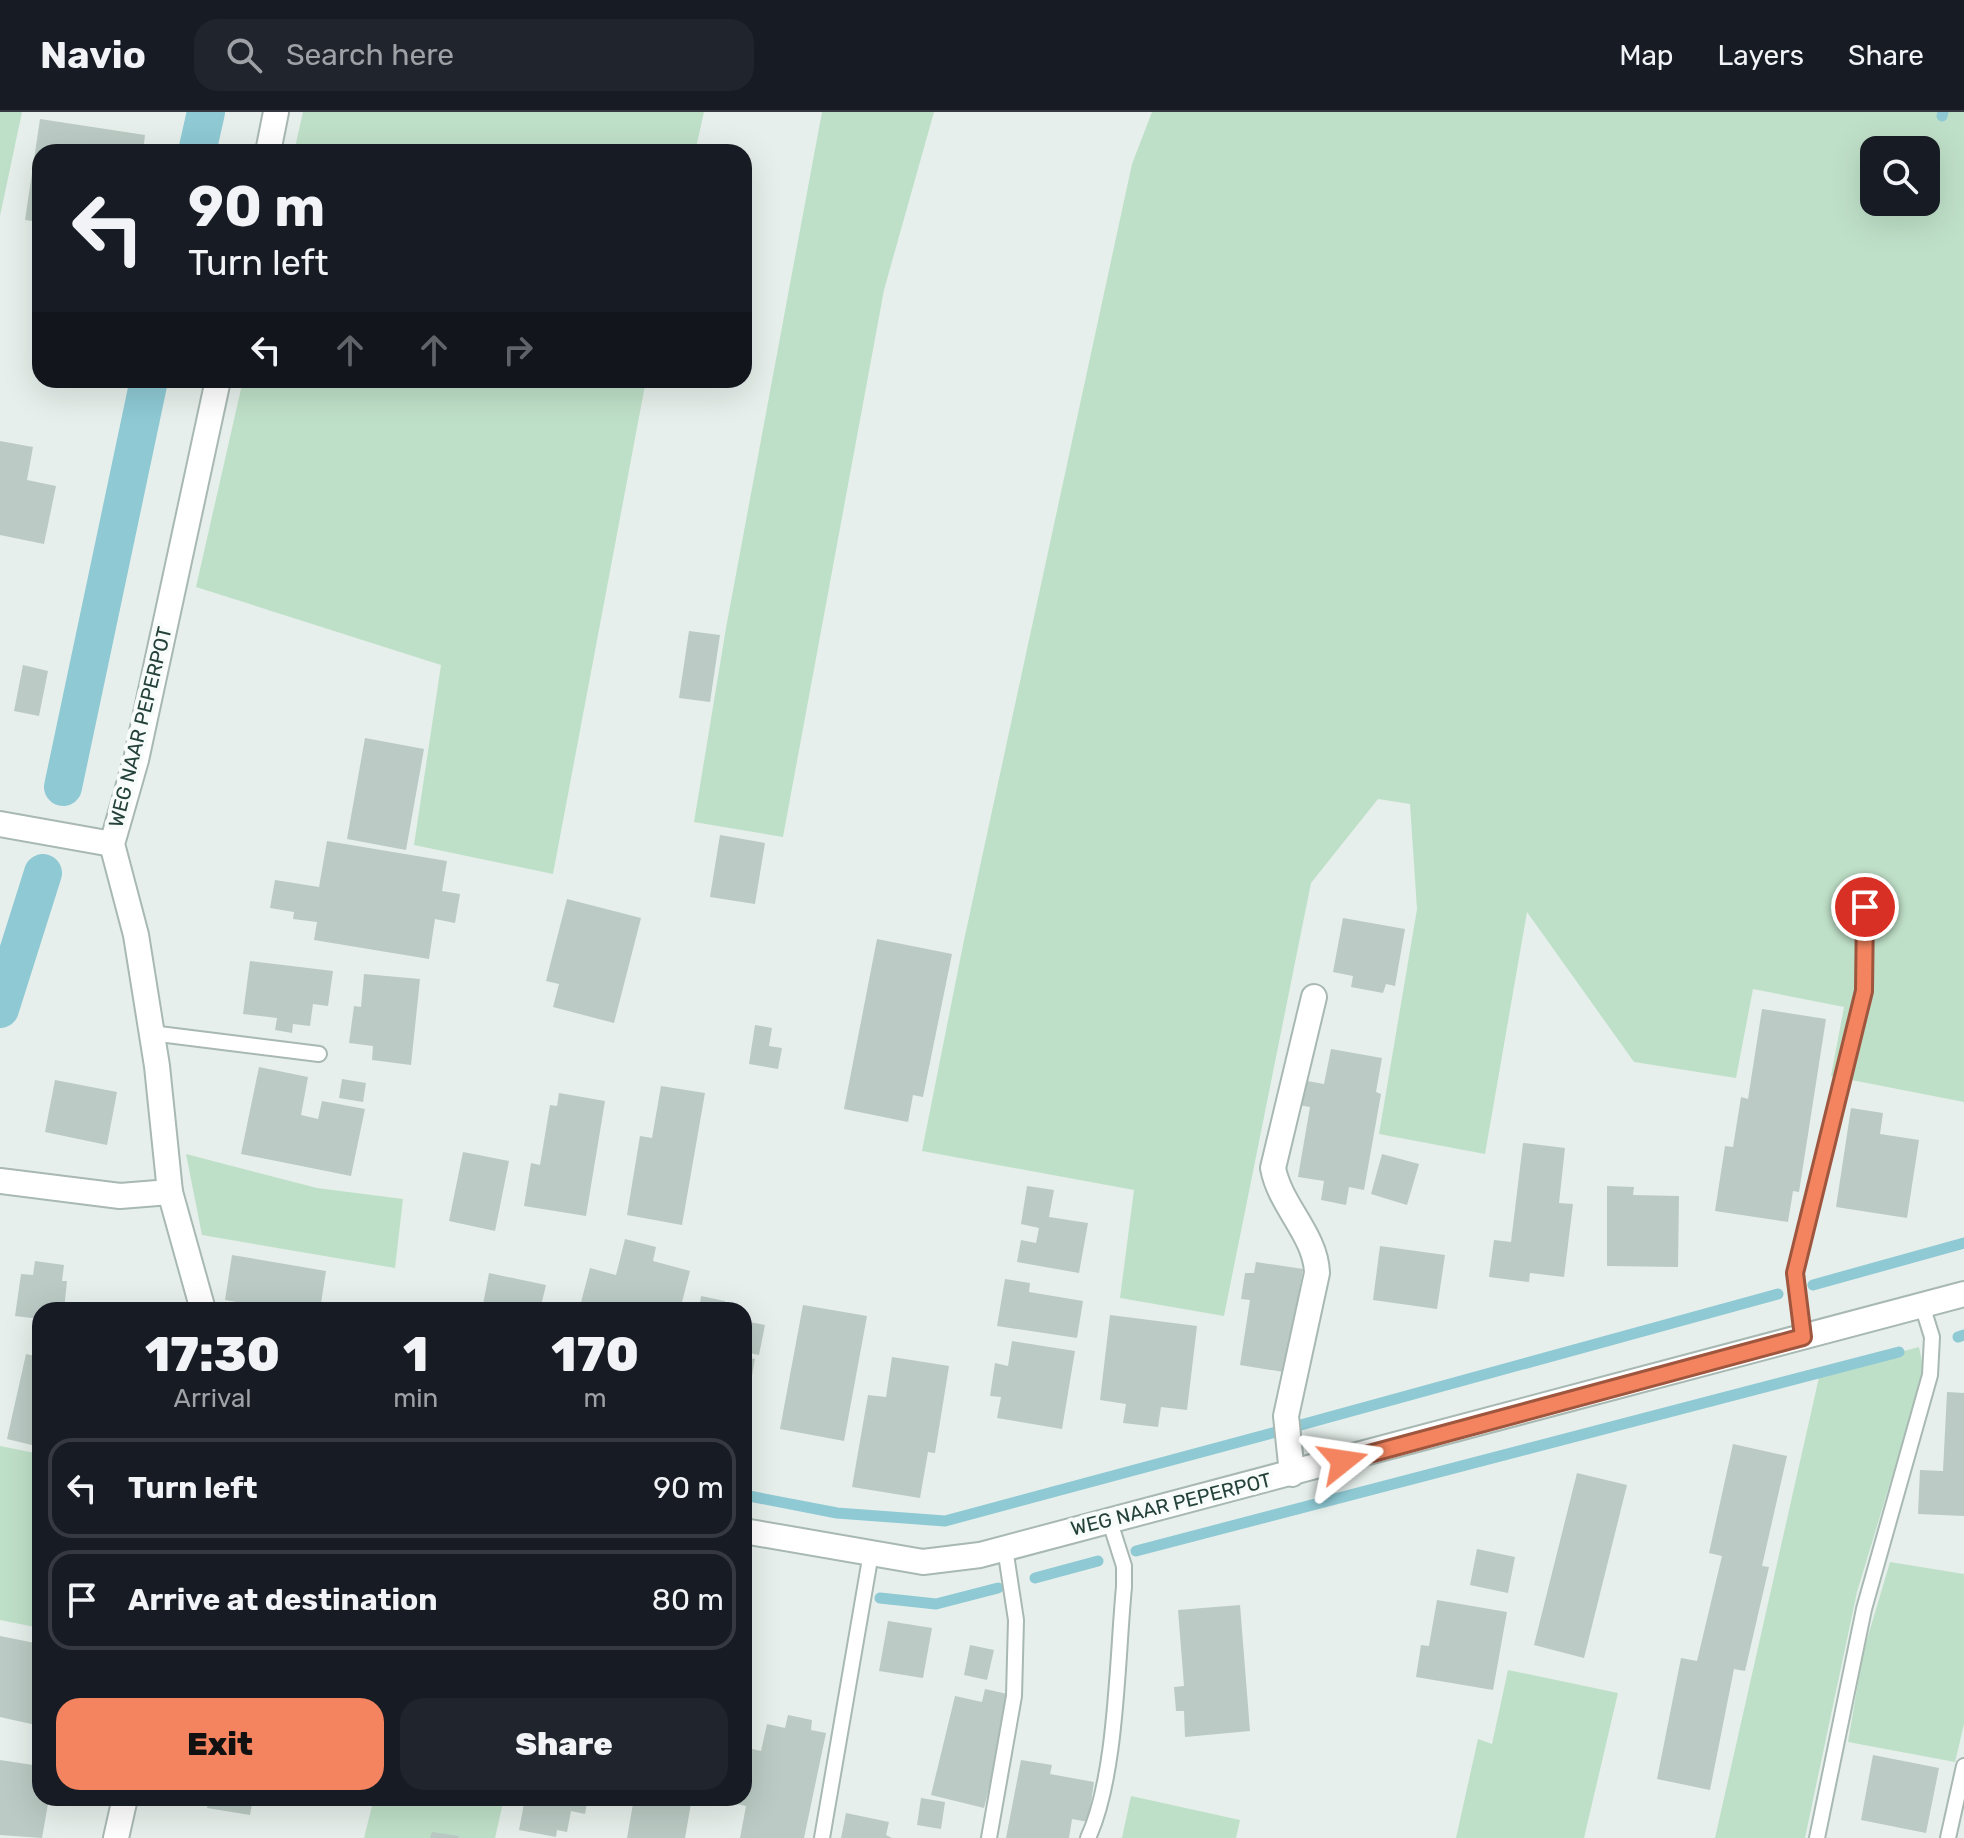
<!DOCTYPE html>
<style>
body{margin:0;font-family:Rubik,sans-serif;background:#20242c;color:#f1f3f6;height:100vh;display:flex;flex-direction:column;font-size:30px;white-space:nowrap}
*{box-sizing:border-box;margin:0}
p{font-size:26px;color:#9ea1a6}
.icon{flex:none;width:44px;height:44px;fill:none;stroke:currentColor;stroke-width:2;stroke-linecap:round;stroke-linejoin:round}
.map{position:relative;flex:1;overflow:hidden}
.sheet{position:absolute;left:32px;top:1190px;width:720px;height:504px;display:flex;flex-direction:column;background:#171b24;border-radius:24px;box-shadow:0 8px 32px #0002}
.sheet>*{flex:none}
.guide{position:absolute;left:32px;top:32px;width:720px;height:244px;border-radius:24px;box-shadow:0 8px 32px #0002;background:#171b24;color:#f1f3f6;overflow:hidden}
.buttons{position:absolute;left:1860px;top:24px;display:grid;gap:16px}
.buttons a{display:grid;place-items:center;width:80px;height:80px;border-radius:16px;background:#171b24;box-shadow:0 8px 32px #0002;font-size:40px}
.pin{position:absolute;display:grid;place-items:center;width:68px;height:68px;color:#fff;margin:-34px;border:4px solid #fff;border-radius:50%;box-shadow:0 2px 8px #0007}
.me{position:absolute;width:88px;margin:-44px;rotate:75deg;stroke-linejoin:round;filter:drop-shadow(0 0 6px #0008)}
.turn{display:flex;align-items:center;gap:28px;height:168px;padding:0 24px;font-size:36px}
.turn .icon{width:104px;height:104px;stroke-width:2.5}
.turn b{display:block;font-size:56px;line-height:68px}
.lanes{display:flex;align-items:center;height:76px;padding:0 24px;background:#0003;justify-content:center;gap:40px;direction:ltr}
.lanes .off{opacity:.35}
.eta{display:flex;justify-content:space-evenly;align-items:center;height:136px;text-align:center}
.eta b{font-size:48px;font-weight:800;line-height:56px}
.button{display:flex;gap:16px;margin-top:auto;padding:16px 24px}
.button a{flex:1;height:92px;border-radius:24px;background:#f4845f;color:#111;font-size:32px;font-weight:800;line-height:92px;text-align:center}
.button a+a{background:#20242c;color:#f1f3f6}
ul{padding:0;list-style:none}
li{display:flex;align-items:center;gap:24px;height:100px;margin:0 16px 12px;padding:0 8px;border:4px solid #363941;border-radius:24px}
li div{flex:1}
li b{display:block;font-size:30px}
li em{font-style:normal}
header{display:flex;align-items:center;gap:48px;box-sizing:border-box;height:112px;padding:0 40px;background:#171b24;border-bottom:2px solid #363941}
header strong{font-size:38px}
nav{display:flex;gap:44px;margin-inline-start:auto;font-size:28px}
.search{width:560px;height:72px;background:#20242c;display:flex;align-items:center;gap:20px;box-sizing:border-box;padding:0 28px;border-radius:24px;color:#9ea1a6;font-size:30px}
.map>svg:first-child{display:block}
.green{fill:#bfe0c8;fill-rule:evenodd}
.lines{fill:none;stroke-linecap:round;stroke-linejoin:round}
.stream{stroke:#8ec9d4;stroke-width:11}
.canal{stroke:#8ec9d4;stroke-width:38}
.building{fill:#bbcac4}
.service-casing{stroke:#a8b8b2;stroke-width:18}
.minor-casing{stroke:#a8b8b2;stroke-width:28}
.tertiary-casing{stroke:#a8b8b2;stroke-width:28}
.service{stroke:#fff;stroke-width:14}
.minor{stroke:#fff;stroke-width:24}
.tertiary{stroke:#fff;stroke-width:24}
.route-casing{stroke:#9f563e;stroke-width:20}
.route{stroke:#f4845f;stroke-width:14}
.labels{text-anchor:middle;stroke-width:8;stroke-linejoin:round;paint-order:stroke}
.street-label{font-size:20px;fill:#24423a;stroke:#f7fbf9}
</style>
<header>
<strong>Navio</strong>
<div class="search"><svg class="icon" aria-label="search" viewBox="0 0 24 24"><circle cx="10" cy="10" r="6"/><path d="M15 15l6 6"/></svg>Search here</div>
<nav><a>Map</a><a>Layers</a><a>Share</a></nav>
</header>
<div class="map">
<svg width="1964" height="1726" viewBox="0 0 1964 1726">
<rect width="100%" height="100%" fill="#e6efeb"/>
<g class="green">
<path d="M0 0H22L0 104Z"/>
<path d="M303 0H704L695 40H294Z"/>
<path d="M822 0H934L884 178 783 725 694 710 726 516Z"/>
<path d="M1152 0H1964V990L1831 964 1844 895 1753 877 1736 966 1634 950 1527 800 1485 1042 1379 1022 1417 797 1410 692 1378 687 1311 771 1224 1204 1120 1186 1134 1078 922 1039 963 833 1132 52ZM1874 38H1926V90H1874Z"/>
<path d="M243 268H646L553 762 414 733 441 553 196 475Z"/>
<path d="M186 1042 317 1076 403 1087 395 1156 202 1123Z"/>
<path d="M1919 1235 1924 1259 1857 1480 1805 1726H1715L1820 1261Z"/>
<path d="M0 1334 40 1342V1516L0 1508Z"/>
<path d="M1890 1450 1964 1462V1612L1955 1650 1848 1630 1863 1541Z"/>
<path d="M1508 1558 1618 1581 1584 1726H1456L1478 1627 1492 1632Z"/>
<path d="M1131 1684 1240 1708 1236 1726H1122Z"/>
<path d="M374 1686H504L495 1726H364Z"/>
</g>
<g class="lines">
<g class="stream">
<path d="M1942 4 1943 0"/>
<path d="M1813 1173 1964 1131"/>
<path d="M1958 1225 1964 1223"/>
<path d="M1297 1314 1778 1182"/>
<path d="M744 1383 837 1401 945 1409 1276 1320"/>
<path d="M1136 1439 1899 1240"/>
<path d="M1035 1466 1098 1449"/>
<path d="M880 1486 936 1492 998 1476"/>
</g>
<g class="canal">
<path d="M197 40 206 0"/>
<path d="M63 675 149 268"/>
<path d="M0 897 43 761"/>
</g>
</g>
<g class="building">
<path d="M40 7 145 23 143 40H40V110L25 108Z"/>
<path d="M0 329 33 335 27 368 56 374 44 432 0 423Z"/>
<path d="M689 519 720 523 710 590 679 586Z"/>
<path d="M23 553 48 559 39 604 14 599Z"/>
<path d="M365 626 424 637 406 738 347 727Z"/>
<path d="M720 723 765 731 755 792 710 785Z"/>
<path d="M327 729 447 749 442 779 460 782 455 811 435 807 429 847 314 828 317 810 293 807 294 800 270 796 275 768 319 775Z"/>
<path d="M567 787 641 806 614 911 553 895 559 872 546 869Z"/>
<path d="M1343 806 1405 817 1395 874 1386 872 1383 881 1351 875 1353 864 1333 860Z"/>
<path d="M877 827 952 842 923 985 913 983 908 1010 844 997Z"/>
<path d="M250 849 333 859 328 894 313 892 310 914 293 912 292 921 275 918 277 906 243 902Z"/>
<path d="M364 862 420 867 411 953 372 948 373 934 349 931 354 894 361 895Z"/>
<path d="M1762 897 1826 907 1799 1080 1793 1079 1788 1110 1715 1099 1725 1034 1733 1035 1741 985 1748 987Z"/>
<path d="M755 913 772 916 769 934 782 936 778 957 749 952Z"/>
<path d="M1331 937 1382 946 1376 980 1381 982 1364 1078 1349 1075 1346 1093 1321 1088 1324 1069 1298 1065 1310 995 1292 992 1296 967 1324 972Z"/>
<path d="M259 955 308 965 301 1003 318 1007 322 989 365 997 351 1064 241 1042Z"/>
<path d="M342 967 366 971 363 990 339 986Z"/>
<path d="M55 968 117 980 107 1033 45 1020Z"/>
<path d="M661 974 705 981 682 1113 627 1103 640 1024 652 1026Z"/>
<path d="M559 981 605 989 586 1104 524 1094 531 1051 540 1053 550 993 557 994Z"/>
<path d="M1851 996 1883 1001 1880 1022 1919 1028 1907 1106 1836 1095Z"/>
<path d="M1523 1031 1565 1036 1559 1091 1573 1092 1564 1165 1530 1161 1529 1170 1489 1165 1494 1128 1511 1130Z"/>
<path d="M463 1040 509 1049 495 1119 449 1109Z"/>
<path d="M1382 1042 1419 1052 1407 1093 1371 1082Z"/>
<path d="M1027 1074 1054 1078 1049 1105 1088 1111 1079 1161 1017 1150 1021 1128 1036 1131 1039 1116 1021 1112Z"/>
<path d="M1607 1074 1634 1075 1633 1083 1679 1084 1678 1155 1607 1154Z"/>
<path d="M625 1127 656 1135 653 1149 690 1159 680 1198H579L590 1156 616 1163Z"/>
<path d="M1380 1134 1445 1143 1437 1197 1373 1188Z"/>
<path d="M232 1143 326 1159 320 1198H285L225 1188Z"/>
<path d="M35 1149 64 1153 62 1169H67L64 1198H40V1207L15 1204 21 1162 33 1163Z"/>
<path d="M1256 1150 1303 1157 1298 1186 1308 1187 1296 1262 1240 1253 1250 1188 1241 1187 1245 1161H1254Z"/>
<path d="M489 1161 546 1173 540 1198H482Z"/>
<path d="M1005 1167 1030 1171 1029 1180 1083 1189 1077 1226 997 1214Z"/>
<path d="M701 1184 725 1189 723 1198H699Z"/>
<path d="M404 1190 444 1196V1198H403Z"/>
<path d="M803 1193 867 1204 844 1329 780 1317Z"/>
<path d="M1110 1203 1197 1214 1187 1298 1161 1295 1158 1315 1123 1311 1126 1292 1100 1288Z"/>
<path d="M744 1209 765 1213 759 1243 744 1240Z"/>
<path d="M1012 1229 1075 1239 1062 1317 997 1306 1001 1285 990 1284 995 1251 1008 1254Z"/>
<path d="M26 1242 40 1245V1335L7 1327Z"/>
<path d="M744 1245 755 1247 746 1297H744Z"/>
<path d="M892 1245 949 1254 935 1341 928 1340 920 1386 852 1375 868 1283 886 1285Z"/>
<path d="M1947 1280 1964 1281V1404L1918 1402 1920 1358 1943 1359Z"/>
<path d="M1733 1332 1787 1344 1762 1454 1769 1455 1745 1559 1734 1557 1710 1678 1657 1667 1681 1546 1697 1549 1722 1444 1709 1441Z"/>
<path d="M1577 1361 1627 1373 1584 1546 1534 1533Z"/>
<path d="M1477 1437 1515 1445 1508 1481 1470 1473Z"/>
<path d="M1437 1488 1507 1500 1493 1578 1416 1565 1421 1533 1429 1534Z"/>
<path d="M1240 1493 1250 1619 1185 1625 1184 1599H1176L1174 1575 1184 1574 1178 1498Z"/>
<path d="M888 1509 932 1516 923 1566 879 1559Z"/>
<path d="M0 1524 40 1532V1614L0 1605Z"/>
<path d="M970 1533 994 1538 987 1568 964 1563Z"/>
<path d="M985 1577 1012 1583 984 1696 931 1683 955 1584 982 1590Z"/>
<path d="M788 1603 812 1608 811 1618 826 1621 804 1726H740L746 1694 737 1692 738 1686H744L748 1636 761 1639 767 1612 785 1616Z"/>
<path d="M1873 1643 1939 1656 1926 1721 1861 1708Z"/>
<path d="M0 1648 40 1654V1686H49L42 1726 0 1723Z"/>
<path d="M1021 1648 1052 1653 1050 1662 1094 1670 1088 1710 1072 1707 1069 1726H1006Z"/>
<path d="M209 1686H253L250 1703 207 1696Z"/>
<path d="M525 1686H588L585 1702 571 1699 567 1720 557 1718 556 1725 519 1718Z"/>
<path d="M634 1686H692L685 1726H627Z"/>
<path d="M921 1686 945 1690 941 1717 917 1713Z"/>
<path d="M846 1701 889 1710 886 1723 892 1726H841Z"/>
<path d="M432 1720 459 1724V1726H430Z"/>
</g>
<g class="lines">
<defs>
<g id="service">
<path d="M151 921 319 942"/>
<path d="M1803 1225 1795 1161 1864 879 1865 795"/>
<path d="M822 1726 871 1441"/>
<path d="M989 1726 1014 1584 1016 1508 1005 1436"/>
<path d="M1088 1726C1117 1664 1117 1546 1124 1475V1454L1109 1407"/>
<path d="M1817 1726 1864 1497 1930 1263 1932 1225 1922 1193"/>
<path d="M1948 1726 1964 1654"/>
</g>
<g id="minor">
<path d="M0 1069 120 1084 170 1080"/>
<path d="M1292 1362 1286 1304 1317 1161C1316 1123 1280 1094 1273 1056L1314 885"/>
<path d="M116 1726 125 1686"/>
</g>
<g id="tertiary">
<path d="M268 40 276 0"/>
<path d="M0 712 112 732"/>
<path d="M203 1198 170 1080 157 954 136 823 112 732 136 648 218 268"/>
<path d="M744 1419 923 1450 980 1443 1964 1182"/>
</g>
</defs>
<use href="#service" class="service-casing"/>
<use href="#minor" class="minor-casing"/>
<use href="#tertiary" class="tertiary-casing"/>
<use href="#service" class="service"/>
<use href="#minor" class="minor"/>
<use href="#tertiary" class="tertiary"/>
</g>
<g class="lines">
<defs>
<path id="route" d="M1343 1349 1803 1225 1795 1161 1864 879 1865 795"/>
</defs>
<use href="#route" class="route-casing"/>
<use href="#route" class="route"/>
</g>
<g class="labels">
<g class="street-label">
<text transform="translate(140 615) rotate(-76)" y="7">WEG NAAR PEPERPOT</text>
<text transform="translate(1171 1392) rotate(-14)" y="7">WEG NAAR PEPERPOT</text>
</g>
</g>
</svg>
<div class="buttons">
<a><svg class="icon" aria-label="search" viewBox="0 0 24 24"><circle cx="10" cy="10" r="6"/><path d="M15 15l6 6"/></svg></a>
</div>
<div class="pin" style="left:1865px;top:795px;background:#d93025"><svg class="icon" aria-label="arrive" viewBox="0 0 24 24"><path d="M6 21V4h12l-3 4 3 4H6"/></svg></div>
<svg class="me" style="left:1343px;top:1349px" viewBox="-20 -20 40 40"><path d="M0-17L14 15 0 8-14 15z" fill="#f4845f" stroke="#fff" stroke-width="4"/></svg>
<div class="guide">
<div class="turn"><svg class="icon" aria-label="left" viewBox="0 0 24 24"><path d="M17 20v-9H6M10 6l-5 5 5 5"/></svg><div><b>90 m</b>Turn left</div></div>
<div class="lanes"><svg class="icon" aria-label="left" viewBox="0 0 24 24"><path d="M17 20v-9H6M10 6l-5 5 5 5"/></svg><svg class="icon off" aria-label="ahead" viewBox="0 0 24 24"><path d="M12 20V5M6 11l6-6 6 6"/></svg><svg class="icon off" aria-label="ahead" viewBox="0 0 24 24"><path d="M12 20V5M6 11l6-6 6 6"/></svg><svg class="icon off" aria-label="right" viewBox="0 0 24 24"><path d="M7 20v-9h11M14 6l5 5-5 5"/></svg></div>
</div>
<section class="sheet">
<div class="eta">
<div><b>17:30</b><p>Arrival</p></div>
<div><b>1</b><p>min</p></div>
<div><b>170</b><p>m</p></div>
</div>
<ul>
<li><svg class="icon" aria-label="left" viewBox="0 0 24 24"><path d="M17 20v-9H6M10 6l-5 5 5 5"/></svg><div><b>Turn left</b></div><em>90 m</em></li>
<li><svg class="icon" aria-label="arrive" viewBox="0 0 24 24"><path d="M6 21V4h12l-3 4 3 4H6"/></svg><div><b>Arrive at destination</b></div><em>80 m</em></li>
</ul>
<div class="button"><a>Exit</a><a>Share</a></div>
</section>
</div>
